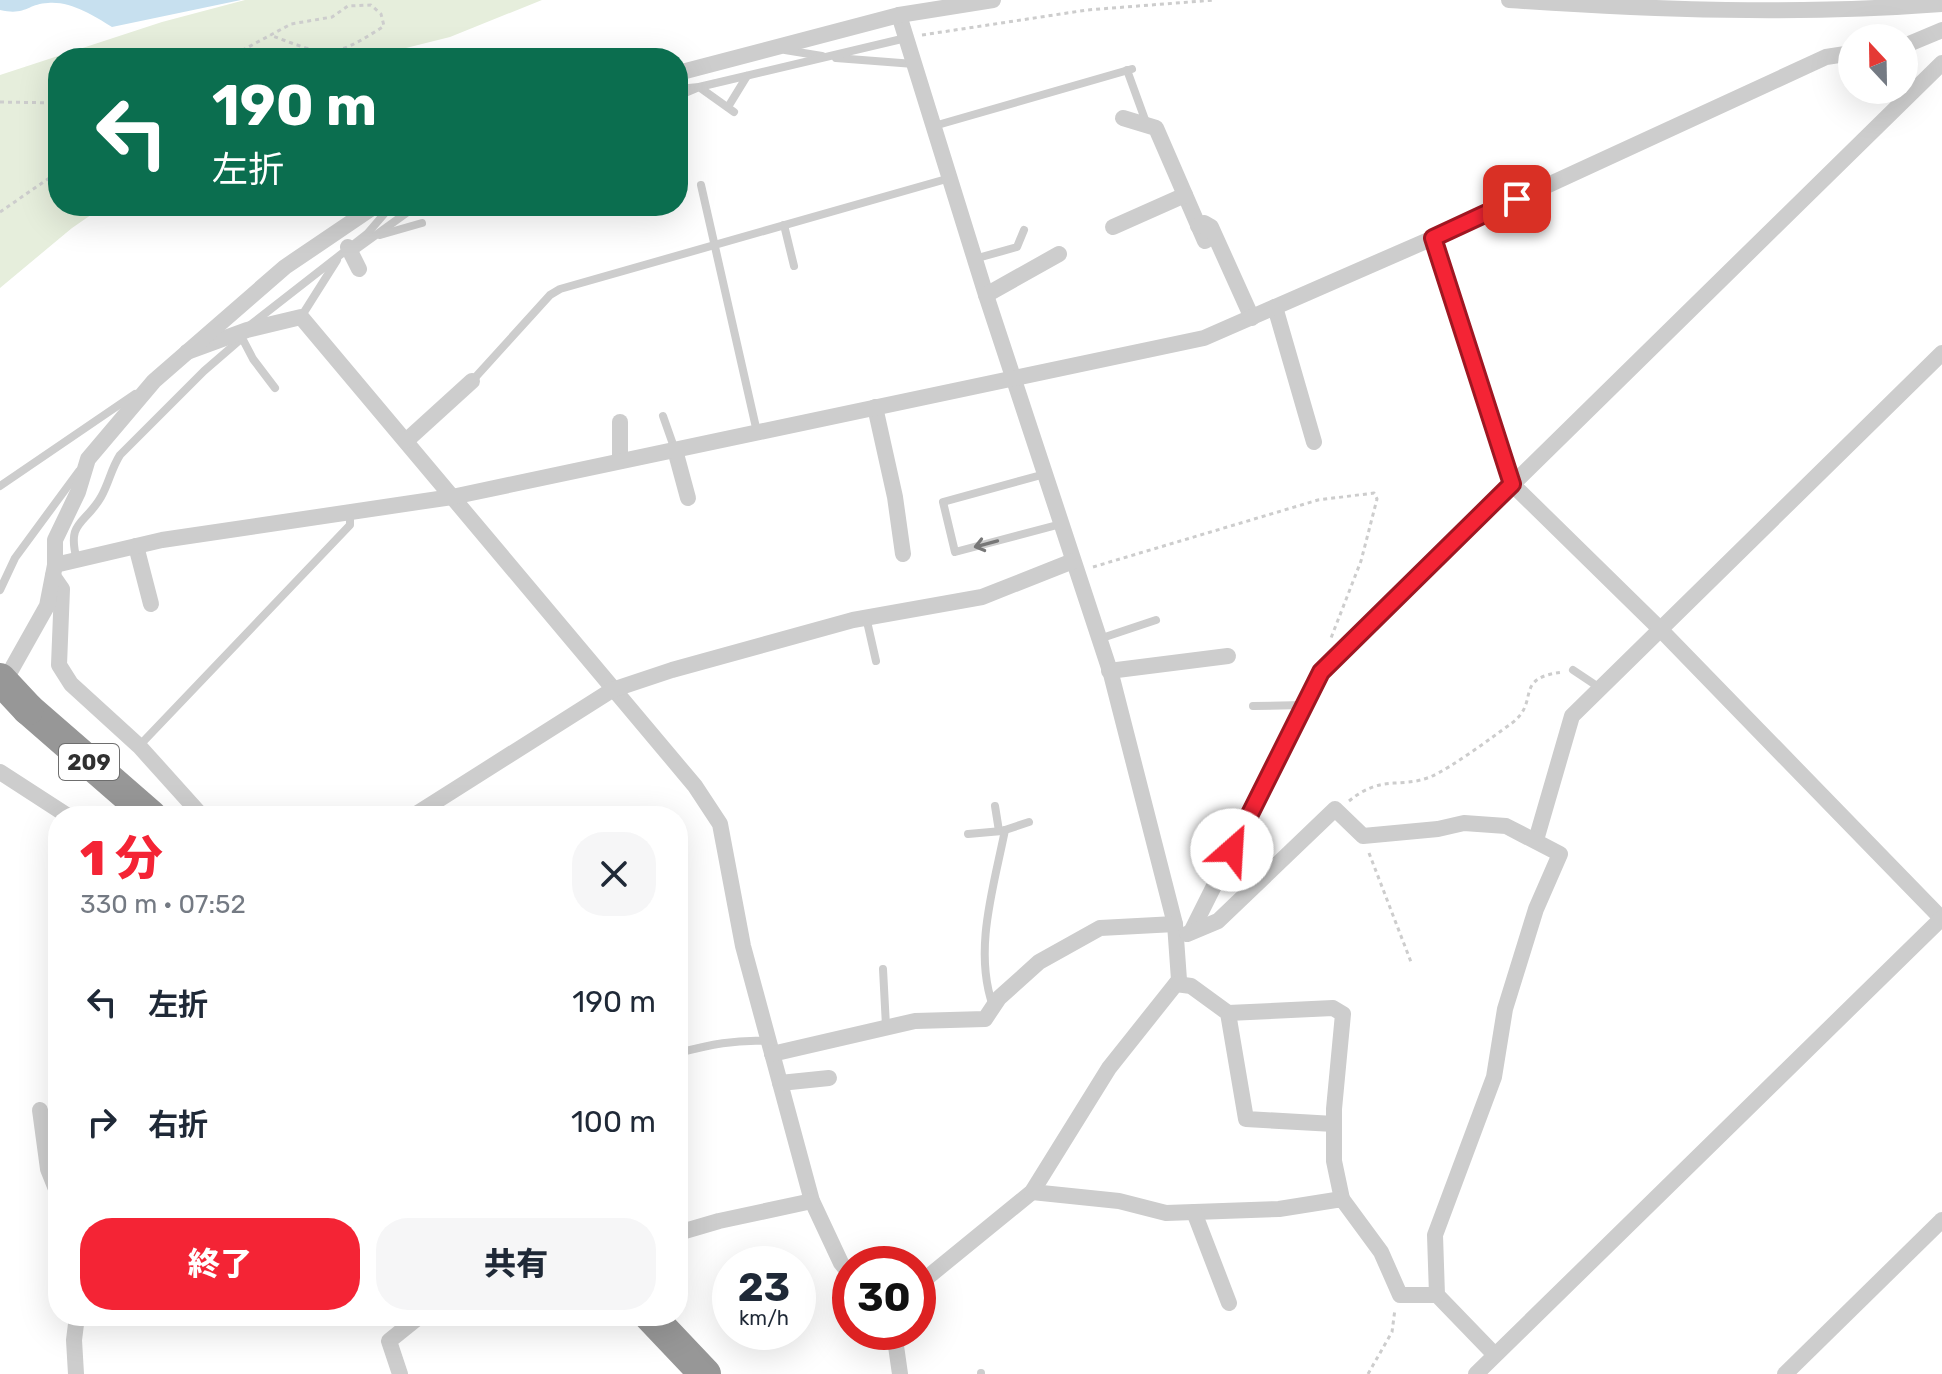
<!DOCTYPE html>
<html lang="ja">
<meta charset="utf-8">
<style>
body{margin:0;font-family:Rubik,"Noto Sans JP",sans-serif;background:#f6f6f7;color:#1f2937;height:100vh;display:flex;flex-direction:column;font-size:30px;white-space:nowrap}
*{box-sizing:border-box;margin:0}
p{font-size:26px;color:#747a83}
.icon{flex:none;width:44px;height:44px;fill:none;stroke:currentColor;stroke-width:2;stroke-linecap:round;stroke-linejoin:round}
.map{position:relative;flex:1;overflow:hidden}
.details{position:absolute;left:48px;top:806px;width:640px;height:520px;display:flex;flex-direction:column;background:#fff;border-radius:32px;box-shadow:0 8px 32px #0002}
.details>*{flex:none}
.top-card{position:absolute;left:48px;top:48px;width:640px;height:168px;border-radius:32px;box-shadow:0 8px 32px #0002;background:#0b6e4f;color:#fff;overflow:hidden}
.needle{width:52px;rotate:338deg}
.buttons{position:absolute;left:1838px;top:24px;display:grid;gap:16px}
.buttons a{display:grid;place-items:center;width:80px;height:80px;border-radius:50%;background:#fff;box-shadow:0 8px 32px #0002;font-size:40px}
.speed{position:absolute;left:712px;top:1246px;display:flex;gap:16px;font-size:40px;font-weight:700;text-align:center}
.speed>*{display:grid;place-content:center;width:104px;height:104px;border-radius:50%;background:#fff;box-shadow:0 8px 32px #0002;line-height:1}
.speed small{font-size:20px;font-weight:400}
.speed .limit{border:12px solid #d22;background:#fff;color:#111}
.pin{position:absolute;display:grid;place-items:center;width:68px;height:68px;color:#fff;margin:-34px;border-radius:16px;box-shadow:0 4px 12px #0006}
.me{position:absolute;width:88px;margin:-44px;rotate:26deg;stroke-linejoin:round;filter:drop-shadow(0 0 6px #0008)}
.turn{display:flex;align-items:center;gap:28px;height:168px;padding:0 32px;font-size:36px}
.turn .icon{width:104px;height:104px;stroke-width:2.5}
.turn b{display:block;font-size:56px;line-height:68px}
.round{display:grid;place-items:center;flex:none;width:84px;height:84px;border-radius:32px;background:#f6f6f7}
.summary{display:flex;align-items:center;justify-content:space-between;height:136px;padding:0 32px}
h1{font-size:48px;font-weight:800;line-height:60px;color:#f42435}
.primary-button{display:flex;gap:16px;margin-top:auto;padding:16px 32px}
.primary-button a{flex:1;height:92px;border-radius:32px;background:#f42435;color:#fff;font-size:32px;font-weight:800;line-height:92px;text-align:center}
.primary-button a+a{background:#f6f6f7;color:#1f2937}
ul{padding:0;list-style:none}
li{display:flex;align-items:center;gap:24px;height:120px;padding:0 32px}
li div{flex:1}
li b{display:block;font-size:30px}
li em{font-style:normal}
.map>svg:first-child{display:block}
.green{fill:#e6eedc}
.water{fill:#c7e0ef}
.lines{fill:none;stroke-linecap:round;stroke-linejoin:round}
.path{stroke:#cdcdcd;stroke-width:3;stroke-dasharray:4 4;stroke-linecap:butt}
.lane{stroke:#cdcdcd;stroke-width:8}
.street{stroke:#cdcdcd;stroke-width:16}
.highway{stroke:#979797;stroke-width:32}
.highway-bridge{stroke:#979797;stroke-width:32}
.oneway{stroke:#777}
.route-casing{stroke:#9f1722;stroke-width:20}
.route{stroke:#f42435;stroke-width:14}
.labels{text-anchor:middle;stroke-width:8;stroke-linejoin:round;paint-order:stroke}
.shield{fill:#fff;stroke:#6e6e6e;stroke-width:2}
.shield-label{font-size:22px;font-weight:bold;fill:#303030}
</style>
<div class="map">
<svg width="1942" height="1374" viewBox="0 0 1942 1374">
<rect width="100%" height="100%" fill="#fff"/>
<path class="green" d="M245 0H542L450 37 398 50 381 58H58V206H104L72 228 0 288V75L162 22Z"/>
<path class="water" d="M0 0H241L112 27C94 16 71 1 48 3 27 4 26 16 0 10Z"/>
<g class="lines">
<g class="path">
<path d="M922 35 1087 10 1215 0"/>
<path d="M228 58 291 24 332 17 348 6 371 5 381 14 384 26C330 61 327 56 270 35"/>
<path d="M0 102 58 103"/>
<path d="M0 212 58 172"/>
<path d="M1093 567 1318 500 1374 493 1377 499 1361 561 1331 638"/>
<path d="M1349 801C1382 774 1399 789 1430 777 1453 767 1491 738 1512 723 1541 701 1512 678 1563 672"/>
<path d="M1369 853 1411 962"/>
<path d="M1368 1374 1392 1332 1395 1309"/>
</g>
<g class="lane">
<path d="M785 50 822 56"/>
<path d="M836 58 914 64"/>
<path d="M1127 70 1147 125"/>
<path d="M678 89 699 87 906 38"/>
<path d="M678 96 699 87 734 112"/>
<path d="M728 107 747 76"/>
<path d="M934 126 1132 69"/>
<path d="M701 185 757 432"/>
<path d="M784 225 794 266"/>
<path d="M380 235 422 223"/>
<path d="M351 253 416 206"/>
<path d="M974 259 1017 247 1024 230"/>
<path d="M301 317 337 260"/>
<path d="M249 326 367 234 391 206"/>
<path d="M241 336 253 359 275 388"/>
<path d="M472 381 550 295 560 289 950 178"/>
<path d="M663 416 675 450"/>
<path d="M1045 474 943 502 955 552 1061 524"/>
<path d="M0 486 135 394"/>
<path d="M77 560C66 521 85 525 101 497 109 483 111 469 120 455L204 371 241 339"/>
<path d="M0 590 15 558 79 471"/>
<path d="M866 617 876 661"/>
<path d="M1099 639 1156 620"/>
<path d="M1573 670 1600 688"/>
<path d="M1253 706 1304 705"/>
<path d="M139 746 350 525V511"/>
<path d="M995 806 999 831"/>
<path d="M968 834 1002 831 1029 822"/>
<path d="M883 969 886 1026"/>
<path d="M993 1006C973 950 994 886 1005 830"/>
<path d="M679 1013 680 1052"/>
<path d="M678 1053C709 1045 736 1039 768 1041"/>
<path d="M981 1374V1373"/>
</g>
<g class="street">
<path d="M1509 0C1653 10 1799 15 1942 4"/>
<path d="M899 15 986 295 1111 674 1175 924 1179 980 1109 1068 1032 1192 918 1285"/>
<path d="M1904 46 1942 30"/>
<path d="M678 73 899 15 993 0"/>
<path d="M1123 118 1156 128 1205 241"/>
<path d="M1198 226 1204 223 1211 227 1252 318"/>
<path d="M1113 227 1185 195"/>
<path d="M1433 238 1512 484 1660 629 1942 919"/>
<path d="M348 247 359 269"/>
<path d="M986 295 1059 254"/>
<path d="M1275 307 1314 442"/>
<path d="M187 352 247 330 301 317 695 786 720 824 743 946 812 1201 841 1263 850 1274"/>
<path d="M875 407 895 497 903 554"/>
<path d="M406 441 472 381"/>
<path d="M675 450 688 498"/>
<path d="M620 461V422"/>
<path d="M136 546 151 604"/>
<path d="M55 565 162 540 452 497 1204 338 1433 238 1826 57 1852 53"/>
<path d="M53 576 62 589 59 665 71 684 139 746 202 816"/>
<path d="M1109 671 1228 656"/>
<path d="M2 686 47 606 55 565V540L78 492 88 459 154 381 285 267 375 206"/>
<path d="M0 772 68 816"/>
<path d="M413 816 612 690 672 670 853 620 982 597 1073 561"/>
<path d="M1536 840 1572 716 1942 353"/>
<path d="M1191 932 1321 672 1942 63"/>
<path d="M1187 934 1218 921 1335 809 1363 836 1438 829 1464 823 1506 826 1560 854 1536 909 1505 1009 1494 1077 1435 1235 1437 1295 1495 1355"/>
<path d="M1176 984 1191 986 1228 1013 1246 1119 1334 1124"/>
<path d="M1228 1013 1333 1008 1343 1014 1334 1109V1161L1342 1199"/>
<path d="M772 1054 915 1021 985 1019 999 998 1039 962 1100 928 1175 924"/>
<path d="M780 1083 829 1078"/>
<path d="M40 1110 48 1169 58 1194"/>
<path d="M1032 1192 1119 1201 1166 1213 1279 1209 1342 1199 1381 1252 1400 1295H1437"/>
<path d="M1194 1212 1229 1303"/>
<path d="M678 1233 719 1221 812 1201"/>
<path d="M891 1332 895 1339 900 1374"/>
<path d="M76 1374 74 1340 77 1316"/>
<path d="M400 1374 389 1341 420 1316"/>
<path d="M1476 1374 1942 918"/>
<path d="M1785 1374 1942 1220"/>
</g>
<g class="highway">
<path d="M28 709 151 816"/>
<path d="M650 1316 705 1374"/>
</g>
<path class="highway-bridge" d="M0 679 28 709"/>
</g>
<defs><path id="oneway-shaft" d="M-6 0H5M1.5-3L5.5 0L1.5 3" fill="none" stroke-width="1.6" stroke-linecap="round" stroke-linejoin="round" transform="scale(2)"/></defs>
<use class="oneway" href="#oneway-shaft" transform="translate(986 544) rotate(165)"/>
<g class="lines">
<defs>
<path id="route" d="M1232 850 1321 672 1512 484 1433 238 1517 199"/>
</defs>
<use href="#route" class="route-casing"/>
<use href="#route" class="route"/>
</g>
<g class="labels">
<rect class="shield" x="59" y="744" width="60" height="36" rx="6"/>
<g class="shield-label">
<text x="89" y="770">209</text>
</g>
</g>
</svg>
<div class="buttons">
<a><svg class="needle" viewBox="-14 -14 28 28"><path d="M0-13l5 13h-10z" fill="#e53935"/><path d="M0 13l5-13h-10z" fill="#747a83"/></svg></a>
</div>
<div class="speed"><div>23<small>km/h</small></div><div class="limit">30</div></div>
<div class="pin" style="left:1517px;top:199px;background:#d93025"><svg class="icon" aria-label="arrive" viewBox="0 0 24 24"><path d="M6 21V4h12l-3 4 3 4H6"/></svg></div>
<svg class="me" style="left:1232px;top:850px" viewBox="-20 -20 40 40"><circle r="19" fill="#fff"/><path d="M0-13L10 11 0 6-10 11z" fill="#f42435"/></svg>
<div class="top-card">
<div class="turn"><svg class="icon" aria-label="left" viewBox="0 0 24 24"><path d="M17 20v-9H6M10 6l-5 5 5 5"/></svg><div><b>190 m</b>左折</div></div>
</div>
<section class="details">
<div class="summary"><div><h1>1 分</h1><p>330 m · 07:52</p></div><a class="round"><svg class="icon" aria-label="close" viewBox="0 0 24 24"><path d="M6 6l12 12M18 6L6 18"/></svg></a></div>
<ul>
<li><svg class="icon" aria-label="left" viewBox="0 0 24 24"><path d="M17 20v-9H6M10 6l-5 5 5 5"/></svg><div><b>左折</b></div><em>190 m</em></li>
<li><svg class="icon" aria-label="right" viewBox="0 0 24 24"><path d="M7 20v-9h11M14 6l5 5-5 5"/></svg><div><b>右折</b></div><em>100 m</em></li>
</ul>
<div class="primary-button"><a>終了</a><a>共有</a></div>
</section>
</div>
